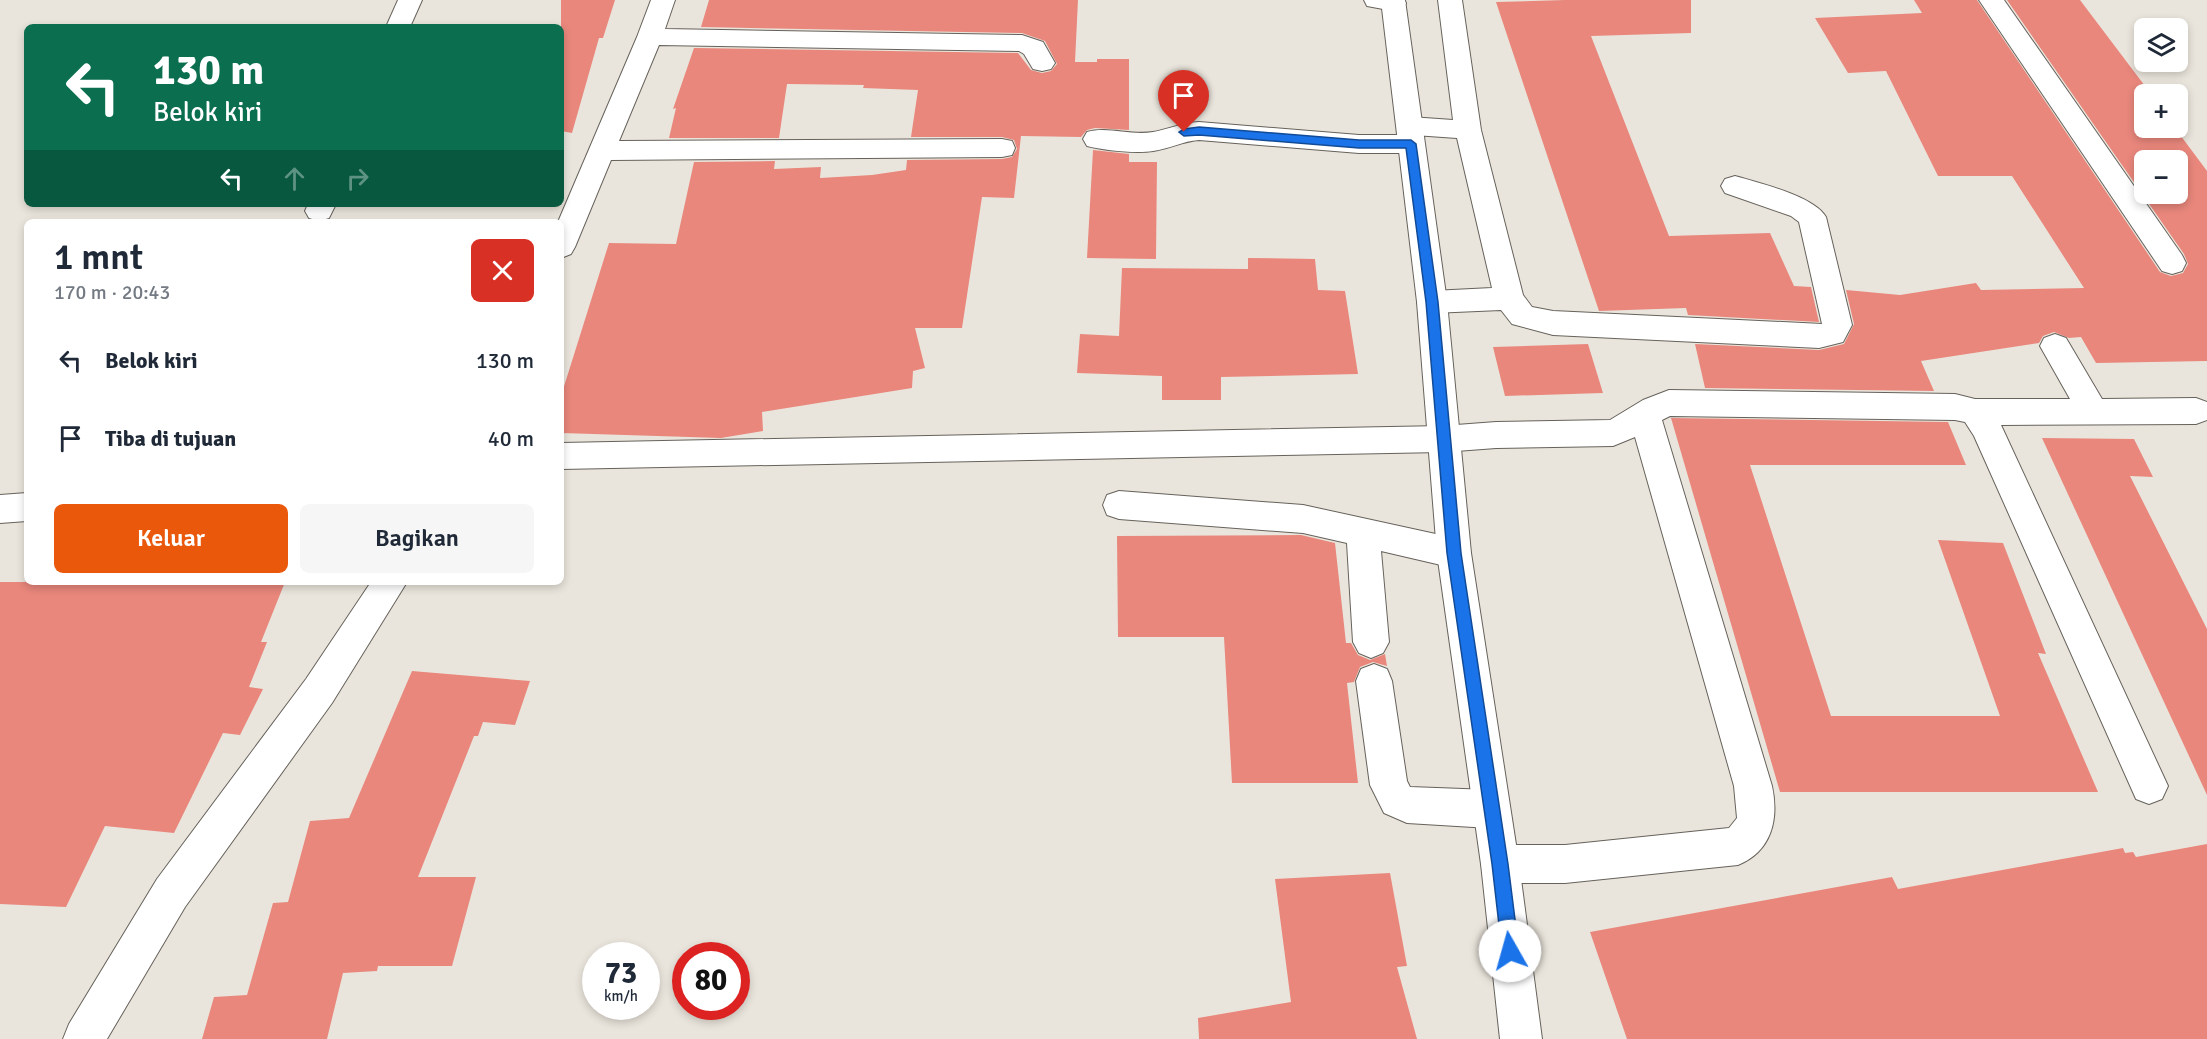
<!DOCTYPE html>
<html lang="id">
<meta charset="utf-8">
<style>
body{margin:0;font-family:Signika,sans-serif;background:#f6f6f7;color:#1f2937;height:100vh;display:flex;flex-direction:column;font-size:22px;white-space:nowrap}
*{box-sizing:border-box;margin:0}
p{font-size:20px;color:#747a83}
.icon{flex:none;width:33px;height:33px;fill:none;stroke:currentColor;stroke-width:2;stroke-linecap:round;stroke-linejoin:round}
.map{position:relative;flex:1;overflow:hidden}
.drawer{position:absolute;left:24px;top:219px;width:540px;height:366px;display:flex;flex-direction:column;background:#fff;border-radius:9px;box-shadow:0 3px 9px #0003}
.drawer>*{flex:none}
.hud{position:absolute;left:24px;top:24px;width:540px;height:183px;border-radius:9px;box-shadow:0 3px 9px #0003;background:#0b6e4f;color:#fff;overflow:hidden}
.tools{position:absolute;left:2134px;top:18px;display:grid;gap:12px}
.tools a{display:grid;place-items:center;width:54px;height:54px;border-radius:9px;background:#fff;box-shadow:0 3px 9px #0003;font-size:30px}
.speed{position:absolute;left:582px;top:942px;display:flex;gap:12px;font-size:30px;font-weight:700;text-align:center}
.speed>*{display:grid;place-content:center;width:78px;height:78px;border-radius:50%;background:#fff;box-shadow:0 3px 9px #0003;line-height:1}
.speed small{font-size:15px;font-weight:400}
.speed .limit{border:9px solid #d22;background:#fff;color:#111}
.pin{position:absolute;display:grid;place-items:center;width:51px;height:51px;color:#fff;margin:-62px -26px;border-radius:50% 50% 50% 0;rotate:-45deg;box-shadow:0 0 6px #0007}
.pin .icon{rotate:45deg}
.me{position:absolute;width:66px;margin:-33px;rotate:353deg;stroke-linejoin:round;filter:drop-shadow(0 0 4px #0008)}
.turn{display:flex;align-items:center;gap:21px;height:126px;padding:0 30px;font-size:27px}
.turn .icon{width:78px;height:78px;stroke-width:2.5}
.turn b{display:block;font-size:42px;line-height:51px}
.lanes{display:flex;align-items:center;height:57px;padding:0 30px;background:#0003;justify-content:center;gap:30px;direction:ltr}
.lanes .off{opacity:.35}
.round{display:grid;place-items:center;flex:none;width:63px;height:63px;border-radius:9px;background:#f6f6f7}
.head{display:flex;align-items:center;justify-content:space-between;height:102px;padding:0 30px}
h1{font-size:36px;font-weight:600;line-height:45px}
.primary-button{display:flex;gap:12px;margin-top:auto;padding:12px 30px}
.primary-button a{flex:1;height:69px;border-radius:9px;background:#ea580c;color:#fff;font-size:24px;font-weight:600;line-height:69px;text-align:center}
.primary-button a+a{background:#f6f6f7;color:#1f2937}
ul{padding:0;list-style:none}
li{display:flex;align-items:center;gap:18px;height:78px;padding:0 30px}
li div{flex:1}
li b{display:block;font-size:22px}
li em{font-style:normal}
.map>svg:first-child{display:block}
.building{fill:#e9877c;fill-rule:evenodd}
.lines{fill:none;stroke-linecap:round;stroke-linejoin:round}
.minor-casing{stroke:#66625b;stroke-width:2}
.highway-casing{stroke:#66625b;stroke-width:2}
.minor{fill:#fff;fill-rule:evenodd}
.highway{fill:#fff;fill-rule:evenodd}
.route{fill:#1a73e8;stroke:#114b97;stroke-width:1.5}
</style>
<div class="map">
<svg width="2207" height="1039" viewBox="0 0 2207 1039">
<rect width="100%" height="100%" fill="#eae5dc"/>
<g class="building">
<path d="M561 0H615L603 38H599L572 133 561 131Z"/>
<path d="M709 0H1078L1075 62H1097V59H1129V130L1095 128 1087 130 1081 137 1021 136 1014 198 982 197 962 328H915L925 368 913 371 912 388 762 412 763 431 721 438 561 433V396L609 243 676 244 694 162 775 161 774 169 821 167 820 178 872 175 906 170 907 160 1002 159 1012 157 1017 149 1014 140 1002 137H911L918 90 863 88 864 85 787 84 779 138H669L676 108 673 109 694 48 1018 53 1031 70 1042 73 1051 71 1057 64 1045 41 1022 33 701 27Z"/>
<path d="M1565 0H1691V33L1591 36 1669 236 1770 233 1794 286 1811 287 1819 322 1688 315 1686 308 1599 311 1496 2Z"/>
<path d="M1914 0H1977L2160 272 2171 276 2183 273 2188 264 2184 254 2007 0H2080L2151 94H2145V128H2175L2207 171V361L2096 363 2081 337 2069 338 2054 332 2043 336 2039 343 1921 361 1934 391 1705 388 1695 344 1819 350 1844 344 1854 324 1846 290 1900 295 1976 283 1981 290 2084 288 2012 176H1938L1886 71 1848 73 1815 18 1922 13ZM2145 160H2178V194H2145Z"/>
<path d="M1093 150 1129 154V162H1157L1156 259 1087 258Z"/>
<path d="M1248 258 1315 259 1318 290 1345 291 1358 374 1221 377V400H1162V376L1077 373 1080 334 1119 336 1122 268 1248 269Z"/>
<path d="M1588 344 1603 393 1505 396 1493 347Z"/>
<path d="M1671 418 1948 422 1966 465H1750L1831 716H2000L1938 540 2003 543 2046 654 2038 653 2098 792H1780Z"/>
<path d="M2042 438 2134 439 2153 477 2130 476 2207 629V795Z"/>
<path d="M1301 535 1335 543 1346 643H1351L1358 655 1370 660 1385 654 1387 666 1373 662 1360 667 1354 682 1347 683 1358 783H1232L1224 637H1118L1117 536Z"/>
<path d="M0 582H285L261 642H267L249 687 263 689 240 735 223 733 174 833 105 826 66 907 0 904Z"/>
<path d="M412 671 530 681 515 725 483 722 478 736H474L418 877H476L452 966H378L377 971 343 973 327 1039H202L214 997 247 995 273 903 288 902 310 821 349 818Z"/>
<path d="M2207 844V1039H1627L1590 932 1892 877 1898 889 2123 848 2125 853 2133 852 2136 857Z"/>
<path d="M1390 873 1407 966 1397 967 1417 1039H1199L1198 1018 1291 1002 1275 879Z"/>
</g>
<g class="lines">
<defs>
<g id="minor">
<path d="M398 0H422L410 27H386Z"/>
<path d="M651 0H675L665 29 1022 35 1043 42 1055 63 1051 69 1042 71 1033 69 1024 54 1019 51 659 45 619 141 1002 139 1012 141 1015 148 1012 155 1002 157 611 160 575 247 571 254 561 258V222H558L637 37Z"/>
<path d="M1364 0H1404L1406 3 1403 9 1394 11 1367 6Z"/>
<path d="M1438 0H1462L1481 130 1523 295 1532 307 1553 311 1822 324 1799 222 1791 216 1725 193 1721 186 1725 179 1735 176C1759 183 1814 196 1826 217L1852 325 1843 342 1819 348 1553 335 1512 324 1501 310 1432 313 1422 310 1417 302 1422 294 1432 291 1492 288 1457 138 1414 135 1420 137 1424 144 1420 151 1411 153H1359L1199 140C1183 141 1169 149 1153 151 1136 154 1103 150 1087 146L1083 139 1087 132C1108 126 1131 136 1153 132 1169 129 1182 123 1199 122L1359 135H1408L1401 132 1397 126 1401 120 1410 117 1453 120Z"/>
<path d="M1979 0H2004L2182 255 2186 263 2182 271 2172 274 2162 271Z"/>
<path d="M308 204H336L329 218 319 221 309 218 305 211Z"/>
<path d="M2055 334 2066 338 2102 399 2196 398 2207 402V420L2196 424 2001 425 2162 773 2168 786 2162 799 2149 804 2136 799 1974 436 1965 422 1955 420 1670 416 1662 420 1772 786C1779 819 1772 851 1738 865L1565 883H1500L1486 878 1481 864 1486 850 1500 845H1565L1729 828 1737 818 1734 786 1635 437 1613 446 1496 448 1443 452 561 469V443L1443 426 1496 422 1610 420 1643 400 1669 390 1955 394 1975 399H2070L2040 346 2044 338Z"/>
<path d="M1119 491 1303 505 1454 538 1466 543 1471 553 1466 563 1454 568 1381 551 1389 642 1383 653 1371 658 1359 653 1353 642 1347 543 1303 533 1119 519 1107 515 1103 505 1107 495Z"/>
<path d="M27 493V521L0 523V495Z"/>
<path d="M371 582H407L332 703 185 907 107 1039H63L69 1024 157 879 306 679Z"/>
<path d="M1374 664 1387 669 1392 681 1407 781 1410 787 1490 790 1503 796 1509 809 1503 822 1490 828 1407 823 1384 813 1370 785 1356 681 1361 669Z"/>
</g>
<path id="highway" d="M1381 0H1405L1447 302 1471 553 1519 864 1542 1039H1500L1481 864 1437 553 1417 302Z"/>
</defs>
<use href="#minor" class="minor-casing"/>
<use href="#highway" class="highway-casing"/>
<use href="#minor" class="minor"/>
<use href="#highway" class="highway"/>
</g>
<path class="route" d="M1199 127 1359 140H1411L1416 144 1438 302 1461 553 1508 864 1519 951 1516 957 1510 960 1504 957 1502 951 1492 864 1447 553 1426 302 1406 148H1359L1199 135 1184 136 1179 132 1184 129Z"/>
</svg>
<div class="tools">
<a><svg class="icon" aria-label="layers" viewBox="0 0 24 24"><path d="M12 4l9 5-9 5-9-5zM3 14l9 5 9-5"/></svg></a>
<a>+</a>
<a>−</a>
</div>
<div class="speed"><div>73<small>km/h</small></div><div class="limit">80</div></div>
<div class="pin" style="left:1184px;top:132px;background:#d93025"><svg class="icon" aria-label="arrive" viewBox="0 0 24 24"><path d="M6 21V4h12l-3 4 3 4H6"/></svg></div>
<svg class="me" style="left:1510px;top:951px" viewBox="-20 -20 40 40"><circle r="19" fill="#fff"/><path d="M0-13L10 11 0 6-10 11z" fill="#1a73e8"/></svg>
<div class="hud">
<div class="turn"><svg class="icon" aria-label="left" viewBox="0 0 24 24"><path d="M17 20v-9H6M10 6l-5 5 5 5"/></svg><div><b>130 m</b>Belok kiri</div></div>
<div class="lanes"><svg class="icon" aria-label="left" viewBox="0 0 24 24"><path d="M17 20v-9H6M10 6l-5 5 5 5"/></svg><svg class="icon off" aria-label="ahead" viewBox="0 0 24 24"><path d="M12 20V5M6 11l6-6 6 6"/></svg><svg class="icon off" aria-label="right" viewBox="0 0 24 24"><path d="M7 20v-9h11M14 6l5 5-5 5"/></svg></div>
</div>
<section class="drawer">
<div class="head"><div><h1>1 mnt</h1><p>170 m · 20:43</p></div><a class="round" style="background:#d93025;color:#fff"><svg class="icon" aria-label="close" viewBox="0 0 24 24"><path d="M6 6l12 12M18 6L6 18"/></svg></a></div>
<ul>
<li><svg class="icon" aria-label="left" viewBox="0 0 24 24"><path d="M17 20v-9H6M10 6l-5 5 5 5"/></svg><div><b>Belok kiri</b></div><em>130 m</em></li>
<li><svg class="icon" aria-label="arrive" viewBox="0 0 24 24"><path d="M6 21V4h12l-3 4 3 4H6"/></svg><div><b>Tiba di tujuan</b></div><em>40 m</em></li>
</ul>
<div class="primary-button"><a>Keluar</a><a>Bagikan</a></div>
</section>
</div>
